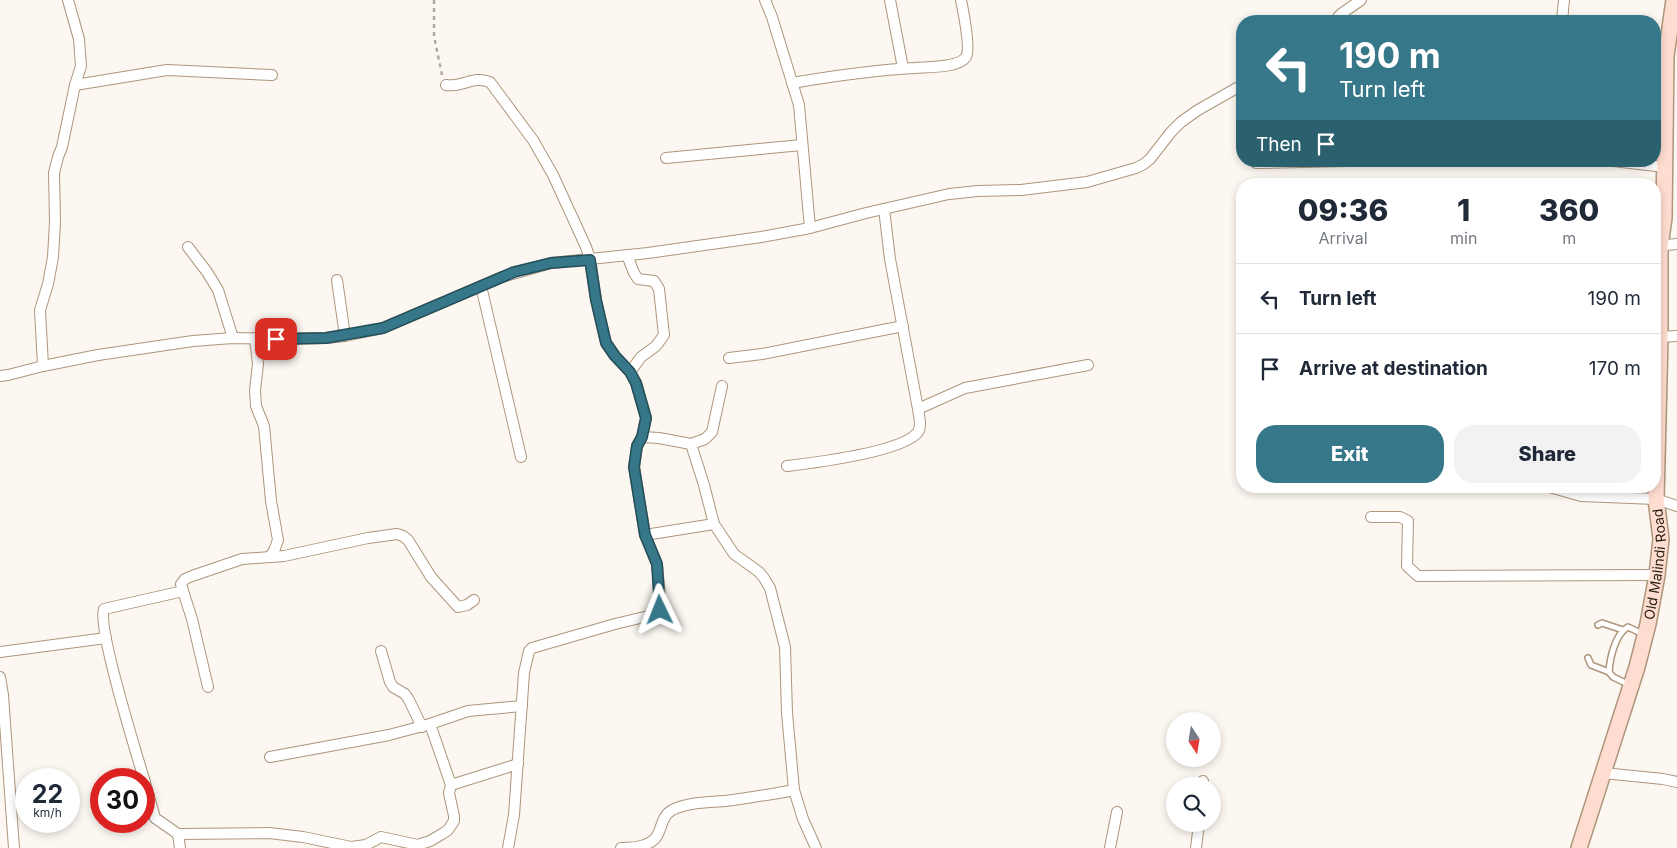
<!DOCTYPE html>
<style>
body{margin:0;font-family:Inter,sans-serif;background:#f2f2f3;color:#1f2937;height:100vh;display:flex;flex-direction:column;font-size:19px;white-space:nowrap}
*{box-sizing:border-box;margin:0}
p{font-size:16px;color:#747a83}
.icon{flex:none;width:28px;height:28px;fill:none;stroke:currentColor;stroke-width:2;stroke-linecap:round;stroke-linejoin:round}
.map{position:relative;flex:1;overflow:hidden}
.side{position:absolute;left:1236px;top:178px;width:425px;height:315px;display:flex;flex-direction:column;background:#fff;border-radius:20px;box-shadow:0 2px 8px #0003}
.side>*{flex:none}
.hud{position:absolute;left:1236px;top:15px;width:425px;height:152px;border-radius:20px;box-shadow:0 2px 8px #0003;background:#36788a;color:#fff;overflow:hidden}
.needle{width:32px;rotate:168deg}
.fabs{position:absolute;left:1166px;top:712px;display:grid;gap:10px}
.fabs a{display:grid;place-items:center;width:55px;height:55px;border-radius:50%;background:#fff;box-shadow:0 2px 8px #0003;font-size:25px}
.speed{position:absolute;left:15px;top:768px;display:flex;gap:10px;font-size:25px;font-weight:700;text-align:center}
.speed>*{display:grid;place-content:center;width:65px;height:65px;border-radius:50%;background:#fff;box-shadow:0 2px 8px #0003;line-height:1}
.speed small{font-size:12px;font-weight:400}
.speed .limit{border:8px solid #d22;background:#fff;color:#111}
.pin{position:absolute;display:grid;place-items:center;width:42px;height:42px;color:#fff;margin:-21px;border-radius:10px;box-shadow:0 2px 8px #0006}
.me{position:absolute;width:55px;margin:-28px;rotate:358deg;stroke-linejoin:round;filter:drop-shadow(0 0 4px #0008)}
.turn{display:flex;align-items:center;gap:18px;height:105px;padding:0 20px;font-size:22px}
.turn .icon{width:65px;height:65px;stroke-width:2.5}
.turn b{display:block;font-size:35px;line-height:42px}
.then{display:flex;align-items:center;height:48px;padding:0 20px;background:#0003;gap:10px;font-size:19px}
.eta{display:flex;justify-content:space-evenly;align-items:center;height:85px;text-align:center}
.eta b{font-size:30px;font-weight:800;line-height:35px}
.cta{display:flex;gap:10px;margin-top:auto;padding:10px 20px}
.cta a{flex:1;height:58px;border-radius:20px;background:#36788a;color:#fff;font-size:20px;font-weight:800;line-height:58px;text-align:center}
.cta a+a{background:#f2f2f3;color:#1f2937}
ul{padding:0;list-style:none}
li{display:flex;align-items:center;gap:15px;height:70px;padding:0 20px;border-top:1px solid #e0e1e3}
li div{flex:1}
li b{display:block;font-size:19px}
li em{font-style:normal}
.map>svg:first-child{display:block}
.lines{fill:none;stroke-linecap:round;stroke-linejoin:round}
.lane-casing{stroke:#ad967b;stroke-width:8}
.street-casing{stroke:#ad967b;stroke-width:12}
.secondary-casing{stroke:#ad967b;stroke-width:18}
.path{stroke:#b0aaa2;stroke-width:2.5;stroke-dasharray:4 4;stroke-linecap:butt}
.lane{stroke:#fff;stroke-width:5}
.street{stroke:#fff;stroke-width:10}
.secondary{stroke:#feddd0;stroke-width:15}
.route-casing{stroke:#234e5a;stroke-width:12}
.route{stroke:#36788a;stroke-width:9}
.labels{text-anchor:middle;stroke-width:4;stroke-linejoin:round;paint-order:stroke}
.street-label{font-size:14px;fill:#241b11;stroke:#fff}
</style>
<div class="map">
<svg width="1677" height="848" viewBox="0 0 1677 848">
<rect width="100%" height="100%" fill="#fcf7f1"/>
<g class="lines">
<defs>
<g id="lane">
<path d="M1598 625 1602 623 1623 630"/>
<path d="M1588 658 1591 665 1609 672"/>
<path d="M1630 685 1613 677 1609 672C1610 658 1615 634 1628 627L1645 635"/>
</g>
<g id="street">
<path d="M765 0 772 17 799 105 810 228"/>
<path d="M890 0 903 68"/>
<path d="M1335 21 1341 14 1361 0"/>
<path d="M1562 21 1564 0"/>
<path d="M792 83C833 76 873 70 915 68 927 67 959 68 966 57 971 49 963 10 961 0"/>
<path d="M75 85 167 70 272 75"/>
<path d="M446 85C461 88 474 75 490 82L533 140 553 175 586 247 590 259 596 300 606 343 615 356 630 372 636 383 646 418 642 437 637 446 634 467 645 535 657 564 661 607 660 610 657 614 615 624 532 648 529 651 524 673 514 815 508 848"/>
<path d="M666 158 802 145"/>
<path d="M1613 161 1665 167"/>
<path d="M1256 163 1347 161"/>
<path d="M1656 246 1677 244"/>
<path d="M188 247 207 272 218 290 233 338"/>
<path d="M627 255 634 273 638 279 654 281 659 289 664 335 656 346 641 357 630 372"/>
<path d="M337 280 345 336"/>
<path d="M481 286 521 457"/>
<path d="M1660 337 1677 336"/>
<path d="M255 338 258 364 255 390 256 406 264 426 271 501 278 540 274 551 270 556"/>
<path d="M729 358 762 354 903 326"/>
<path d="M43 366 40 310 48 284 53 257 55 222 54 173 58 157 62 147 75 85 81 66 79 39 68 0"/>
<path d="M0 376 8 375 43 366 98 355 193 341 233 338 276 339 326 338 345 336 383 328 502 277 551 263 648 253 761 237 810 228 866 213 949 194 978 191 1021 190 1087 182 1136 168 1144 164 1150 159 1171 132 1181 122 1198 110 1242 85"/>
<path d="M722 386 712 432 705 439 691 444 704 485 714 524 734 554 759 572 764 578 770 588 785 647 787 713 794 790 803 819 816 848"/>
<path d="M918 409 965 388 1088 365"/>
<path d="M642 437 659 438 691 444"/>
<path d="M787 466C812 463 903 452 918 432 922 426 919 416 918 409L890 259 884 209"/>
<path d="M1546 486 1581 496 1656 499 1677 506"/>
<path d="M1371 517H1400L1408 521 1407 566 1418 576 1657 575"/>
<path d="M645 535 714 524"/>
<path d="M183 591 192 619 208 687"/>
<path d="M381 651 390 682 393 687 405 694 409 700 422 727"/>
<path d="M0 652 106 638"/>
<path d="M0 677 3 695 14 848"/>
<path d="M430 724 451 785"/>
<path d="M270 757 389 735 430 724 468 711 522 706"/>
<path d="M1603 773 1663 779 1677 782"/>
<path d="M144 779C136 752 97 627 104 609L183 591 181 584 185 579 192 576 242 559 284 556 368 538 397 534 403 536 408 540 431 577 458 607 467 605 474 600"/>
<path d="M144 779 155 818 178 834 269 833 303 837 351 847 366 845 381 837 418 845 430 841 442 834 448 830 454 821V816L449 793 451 785 518 764"/>
<path d="M1202 786 1203 781"/>
<path d="M178 834 180 848"/>
<path d="M621 848C632 848 650 847 657 836 662 827 662 816 672 810 690 801 713 803 733 800 753 797 774 794 794 790"/>
<path d="M1110 848 1117 812"/>
<path d="M1196 848 1199 824"/>
</g>
<g id="secondary">
<path id="s1" d="M1579 848 1637 667 1648 624 1657 575 1661 539 1656 499 1660 337V246L1664 218 1666 56 1674 0"/>
</g>
</defs>
<use href="#lane" class="lane-casing"/>
<use href="#street" class="street-casing"/>
<use href="#secondary" class="secondary-casing"/>
<path class="path" d="M434 0V36L442 75"/>
<use href="#lane" class="lane"/>
<use href="#street" class="street"/>
<use href="#secondary" class="secondary"/>
</g>
<g class="lines">
<defs>
<path id="route" d="M276 339 326 338 383 328 514 272 551 263 590 260 596 300 606 343 615 356 630 372 636 383 646 418 642 437 637 446 634 467 645 535 657 564 660 610"/>
</defs>
<use href="#route" class="route-casing"/>
<use href="#route" class="route"/>
</g>
<g class="labels">
<g class="street-label">
<text dy="5" stroke="none"><textPath href="#s1" startOffset="295">Old Malindi Road</textPath></text>
</g>
</g>
</svg>
<div class="fabs">
<a><svg class="needle" viewBox="-14 -14 28 28"><path d="M0-13l5 13h-10z" fill="#e53935"/><path d="M0 13l5-13h-10z" fill="#747a83"/></svg></a>
<a><svg class="icon" aria-label="search" viewBox="0 0 24 24"><circle cx="10" cy="10" r="6"/><path d="M15 15l6 6"/></svg></a>
</div>
<div class="speed"><div>22<small>km/h</small></div><div class="limit">30</div></div>
<div class="pin" style="left:276px;top:339px;background:#d93025"><svg class="icon" aria-label="arrive" viewBox="0 0 24 24"><path d="M6 21V4h12l-3 4 3 4H6"/></svg></div>
<svg class="me" style="left:660px;top:610px" viewBox="-20 -20 40 40"><path d="M0-17L14 15 0 8-14 15z" fill="#36788a" stroke="#fff" stroke-width="4"/></svg>
<div class="hud">
<div class="turn"><svg class="icon" aria-label="left" viewBox="0 0 24 24"><path d="M17 20v-9H6M10 6l-5 5 5 5"/></svg><div><b>190 m</b>Turn left</div></div>
<div class="then">Then<svg class="icon" aria-label="arrive" viewBox="0 0 24 24"><path d="M6 21V4h12l-3 4 3 4H6"/></svg></div>
</div>
<section class="side">
<div class="eta">
<div><b>09:36</b><p>Arrival</p></div>
<div><b>1</b><p>min</p></div>
<div><b>360</b><p>m</p></div>
</div>
<ul>
<li><svg class="icon" aria-label="left" viewBox="0 0 24 24"><path d="M17 20v-9H6M10 6l-5 5 5 5"/></svg><div><b>Turn left</b></div><em>190 m</em></li>
<li><svg class="icon" aria-label="arrive" viewBox="0 0 24 24"><path d="M6 21V4h12l-3 4 3 4H6"/></svg><div><b>Arrive at destination</b></div><em>170 m</em></li>
</ul>
<div class="cta"><a>Exit</a><a>Share</a></div>
</section>
</div>
